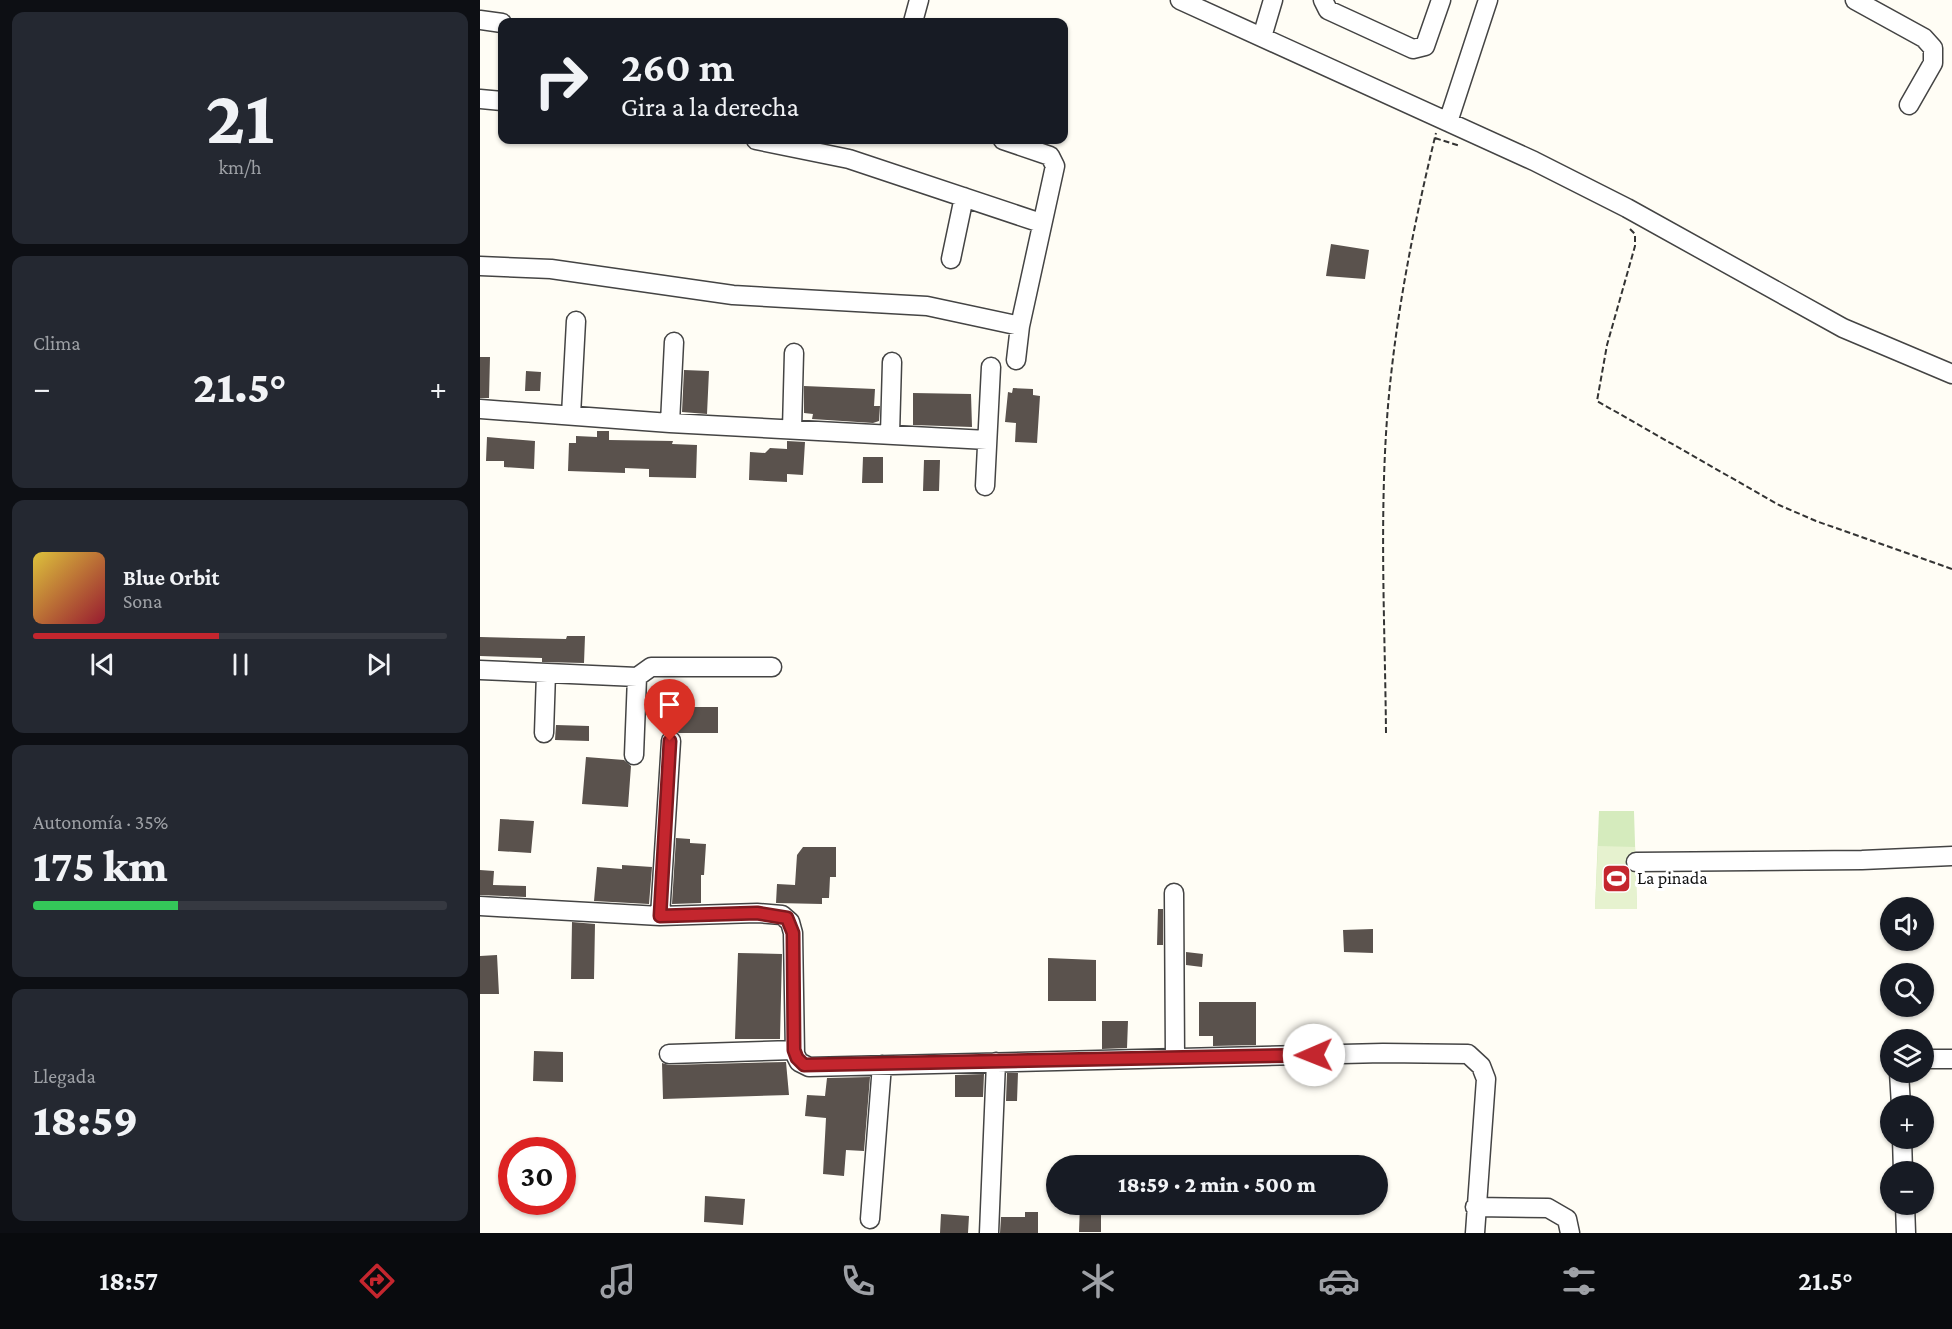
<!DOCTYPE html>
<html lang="es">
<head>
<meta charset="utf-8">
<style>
	body { margin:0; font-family:"Crimson Pro",serif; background:#242831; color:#f1f3f6; height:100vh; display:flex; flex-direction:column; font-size:22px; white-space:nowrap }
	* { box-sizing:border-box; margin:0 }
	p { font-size:20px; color:#9ea1a6 }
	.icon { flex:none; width:33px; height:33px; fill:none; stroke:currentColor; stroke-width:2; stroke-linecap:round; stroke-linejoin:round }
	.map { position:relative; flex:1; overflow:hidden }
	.details { display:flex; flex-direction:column; gap:12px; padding:12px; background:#0d0f14; width:480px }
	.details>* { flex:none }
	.guide { position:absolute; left:18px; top:18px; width:570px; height:126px; border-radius:12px; box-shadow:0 2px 4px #0004; background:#171b24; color:#f1f3f6; overflow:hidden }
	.buttons { position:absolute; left:1400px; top:897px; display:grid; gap:12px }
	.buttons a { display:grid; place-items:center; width:54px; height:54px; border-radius:50%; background:#171b24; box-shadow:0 2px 4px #0004; font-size:30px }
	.speed { position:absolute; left:18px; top:1137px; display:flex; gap:12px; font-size:30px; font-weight:700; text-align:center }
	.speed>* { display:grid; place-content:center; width:78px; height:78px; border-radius:50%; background:#171b24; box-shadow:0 2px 4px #0004; line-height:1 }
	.speed .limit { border:9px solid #d22; background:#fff; color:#111 }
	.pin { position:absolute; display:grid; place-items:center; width:51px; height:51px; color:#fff; margin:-62px -26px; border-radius:50% 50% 50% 0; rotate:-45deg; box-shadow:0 0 6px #0007 }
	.pin .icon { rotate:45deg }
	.me { position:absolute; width:66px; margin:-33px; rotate:269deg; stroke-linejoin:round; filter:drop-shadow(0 0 4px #0008) }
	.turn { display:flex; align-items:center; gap:21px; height:126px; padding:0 24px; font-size:27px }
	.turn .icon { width:78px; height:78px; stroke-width:2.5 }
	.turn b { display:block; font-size:42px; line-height:51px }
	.big { font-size:45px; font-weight:800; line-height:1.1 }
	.details .widget { flex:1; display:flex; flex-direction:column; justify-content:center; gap:9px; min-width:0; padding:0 21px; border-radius:12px; background:#242831 }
	.details .dial { align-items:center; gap:0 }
	.dial b { font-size:78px; line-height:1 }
	.song { display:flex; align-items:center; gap:18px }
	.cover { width:72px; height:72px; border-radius:9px; background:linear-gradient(135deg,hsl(50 70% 55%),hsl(350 70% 35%)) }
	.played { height:6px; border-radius:3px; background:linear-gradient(90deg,#c4262e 45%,#363941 45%) }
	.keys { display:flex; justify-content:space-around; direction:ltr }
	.heat { display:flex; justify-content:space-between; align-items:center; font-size:33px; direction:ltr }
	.charge { height:9px; border-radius:4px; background:linear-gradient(90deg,#34c759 35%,#363941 0) }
	.trip { position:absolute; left:566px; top:1155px; width:342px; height:60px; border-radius:30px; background:#171b24; box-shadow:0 2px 4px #0004; font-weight:800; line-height:60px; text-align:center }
	.dock { display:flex; height:96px; justify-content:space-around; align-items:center; background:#090b0e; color:#9ea1a6 }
	.dock .icon { width:42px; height:42px }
	.dock .current { color:#c4262e }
	.dock b { font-size:27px; color:#f1f3f6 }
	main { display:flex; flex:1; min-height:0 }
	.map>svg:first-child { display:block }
	.green { fill:#d5ebbd }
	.pitch { fill:#e6f2cf }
	.building { fill:#5a524d }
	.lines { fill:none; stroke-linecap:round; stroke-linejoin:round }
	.minor-casing { stroke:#444; stroke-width:21 }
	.path { stroke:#333; stroke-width:2; stroke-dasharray:6 3; stroke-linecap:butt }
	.minor { stroke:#fff; stroke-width:18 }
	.route-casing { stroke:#7f191e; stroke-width:15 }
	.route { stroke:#c4262e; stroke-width:10 }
	.labels { text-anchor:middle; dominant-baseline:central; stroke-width:6; stroke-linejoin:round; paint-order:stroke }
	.poi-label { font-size:18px; fill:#111; stroke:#fff; text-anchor:start }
</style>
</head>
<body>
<main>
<section class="details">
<div class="widget dial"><b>21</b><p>km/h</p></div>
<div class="widget"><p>Clima</p>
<div class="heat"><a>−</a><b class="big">21.5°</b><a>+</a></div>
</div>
<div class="widget">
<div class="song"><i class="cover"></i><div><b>Blue Orbit</b><p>Sona</p></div></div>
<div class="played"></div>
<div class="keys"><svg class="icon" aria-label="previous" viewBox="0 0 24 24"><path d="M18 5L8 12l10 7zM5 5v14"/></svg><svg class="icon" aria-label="pause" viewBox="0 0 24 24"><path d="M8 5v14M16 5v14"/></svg><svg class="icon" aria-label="next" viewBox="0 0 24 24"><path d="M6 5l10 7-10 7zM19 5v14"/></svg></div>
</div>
<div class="widget"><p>Autonomía · 35%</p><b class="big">175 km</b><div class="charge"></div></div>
<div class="widget"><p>Llegada</p><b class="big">18:59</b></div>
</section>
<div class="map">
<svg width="1472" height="1233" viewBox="0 0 1472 1233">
	<rect width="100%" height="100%" fill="#fffdf5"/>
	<path class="green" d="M1119 811H1154L1157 909H1115Z"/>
	<path class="pitch" d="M1118 846 1155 847 1157 909H1115Z"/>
	<path class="building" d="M851 244 889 250 885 279 846 276Z
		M0 357H10L9 398H0Z
		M204 370 229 371 227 414 202 412Z
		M46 371 61 372 60 391H45Z
		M324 386 395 389 394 406H400L399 421 393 423 332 419 333 414 324 413Z
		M533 388 553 389V395L560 396 557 443 535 442 536 423 525 422 528 392 532 393Z
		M433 393 491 394 492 427 433 425Z
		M117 431H129V440L193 441 192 444 217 445 216 478 169 477V469L145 468V473L88 471 89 443H96V436L117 437Z
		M7 437 55 441 54 469 24 467V461H6Z
		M307 441 325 442 323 475 307 474V482L269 480 270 452 285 453 290 448 307 449Z
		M383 457H403V483H382Z
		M444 460H460L459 491H443Z
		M87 636H105L104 663 62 662V658L0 656V637L86 639Z
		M192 707H238V733H199L192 730Z
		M76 725 109 726V741L75 740Z
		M106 757 144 760 151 766 148 807 102 804Z
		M20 819 54 821 51 853 18 851Z
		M196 838 210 839V843L226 844 224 875H221V903L192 904Z
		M323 847H356V877H350L349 898H342V904L296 903 297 884 315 885 317 855Z
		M142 865 172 867 169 904 114 901 117 867 142 869Z
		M0 870 14 871 13 885 46 886V897L0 895Z
		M678 909H683V945H677Z
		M92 922 115 924 114 979H91Z
		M893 929V953L864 952 863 930Z
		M706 952 723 954 722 967 706 965Z
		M258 953 302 954 300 1039H255Z
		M17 955 19 994H0V956Z
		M568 958 616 960V1001H568Z
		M719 1002H776V1045L733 1046V1036H719Z
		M622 1021H648L647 1048 622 1049Z
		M54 1051 83 1052V1082L53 1081Z
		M306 1062 309 1095 183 1099 182 1063 189 1065Z
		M527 1073H538L537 1101H526Z
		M504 1074 503 1097H475V1075Z
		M390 1077 384 1151 366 1150 364 1176 343 1174 346 1118 325 1116 327 1095 345 1096 347 1078Z
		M225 1196 265 1199 263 1225 224 1222Z
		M600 1204H621V1232H599Z
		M545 1212H558V1233H520L521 1217H545Z
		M461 1214 489 1216 488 1233H460Z"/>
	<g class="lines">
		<defs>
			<path id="minor" d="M700 0 1054 161 1147 208 1363 328 1472 374
				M843 0 848 10 933 49 945 46 961 0
				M1375 0 1444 38 1453 48V63L1429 105
				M0 20 22 23
				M433 22 439 0
				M782 37 793 0
				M0 99 22 101
				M968 122 1008 0
				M276 140 369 159 561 223
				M523 140 570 156 575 166 540 326 536 360
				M471 259 484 197
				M0 266 71 269 253 295 447 306 540 326
				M0 409 190 423 507 440
				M91 415 96 321
				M190 423 194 342
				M312 429 314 353
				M410 434 412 362
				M505 486 511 367
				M0 670 157 677 171 667H292
				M64 733 66 673
				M154 755 157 677
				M1156 862 1382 860 1472 856
				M694 893 695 1058
				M0 906 180 916 277 913 302 915 310 922 313 933 315 1054 319 1062 329 1067 903 1053 988 1054 1001 1066 1006 1079 995 1233
				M180 916 191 741
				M189 1054 314 1050
				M1443 1059H1472
				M1419 1072 1421 1106
				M1422 1138 1423 1172
				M1425 1204 1426 1233
				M995 1207 1068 1208 1087 1219 1090 1233
				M390 1219 402 1065
				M509 1233 516 1062"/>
		</defs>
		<use href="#minor" class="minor-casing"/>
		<path class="path" d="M955 138 980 146
			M1150 229 1155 234V246L1127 345 1117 401 1299 505 1336 521 1472 569
			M906 733C905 625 899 514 908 406 916 313 934 223 956 133"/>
		<use href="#minor" class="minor"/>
	</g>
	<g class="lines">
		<defs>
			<path id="route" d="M190 741 180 916 277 913 307 918 313 933 314 1050 317 1058 324 1065 834 1055"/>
		</defs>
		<use href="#route" class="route-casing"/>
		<use href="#route" class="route"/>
	</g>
	<defs>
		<symbol id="stadium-square" viewBox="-11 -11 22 22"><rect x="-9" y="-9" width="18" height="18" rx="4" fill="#c4262e" stroke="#fff"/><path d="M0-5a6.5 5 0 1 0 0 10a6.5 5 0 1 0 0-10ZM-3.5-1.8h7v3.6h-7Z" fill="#fff"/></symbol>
	</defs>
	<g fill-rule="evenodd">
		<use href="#stadium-square" x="1120" y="862" width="33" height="33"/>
	</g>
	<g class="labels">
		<g class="poi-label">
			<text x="1157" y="878">La pinada</text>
		</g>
	</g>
</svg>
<div class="buttons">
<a><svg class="icon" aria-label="sound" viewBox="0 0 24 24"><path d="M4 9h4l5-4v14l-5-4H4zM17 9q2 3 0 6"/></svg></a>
<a><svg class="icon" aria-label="search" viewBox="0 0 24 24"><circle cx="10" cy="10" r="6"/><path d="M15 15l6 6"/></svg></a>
<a><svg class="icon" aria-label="layers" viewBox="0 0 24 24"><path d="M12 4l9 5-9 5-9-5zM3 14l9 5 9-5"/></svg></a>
<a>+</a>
<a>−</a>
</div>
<div class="speed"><div class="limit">30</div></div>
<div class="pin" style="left:190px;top:741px;background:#d93025"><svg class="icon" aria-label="arrive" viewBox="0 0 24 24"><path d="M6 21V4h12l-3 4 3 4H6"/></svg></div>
<svg class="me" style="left:834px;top:1055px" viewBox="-20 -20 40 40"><circle r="19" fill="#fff"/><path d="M0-13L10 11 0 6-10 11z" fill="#c4262e"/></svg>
<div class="trip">18:59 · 2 min · 500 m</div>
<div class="guide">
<div class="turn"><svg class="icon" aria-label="right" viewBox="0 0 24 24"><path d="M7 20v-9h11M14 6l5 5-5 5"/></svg><div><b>260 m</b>Gira a la derecha</div></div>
</div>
</div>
</main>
<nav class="dock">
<b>18:57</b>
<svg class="icon current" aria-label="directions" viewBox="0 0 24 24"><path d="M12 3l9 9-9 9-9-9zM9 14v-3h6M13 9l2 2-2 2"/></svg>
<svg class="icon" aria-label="music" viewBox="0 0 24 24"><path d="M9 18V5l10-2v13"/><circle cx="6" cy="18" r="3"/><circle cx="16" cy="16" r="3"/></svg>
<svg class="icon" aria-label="phone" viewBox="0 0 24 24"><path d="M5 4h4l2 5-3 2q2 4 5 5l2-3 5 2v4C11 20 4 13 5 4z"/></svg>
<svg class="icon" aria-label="climate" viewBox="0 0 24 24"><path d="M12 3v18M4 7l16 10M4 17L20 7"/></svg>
<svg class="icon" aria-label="car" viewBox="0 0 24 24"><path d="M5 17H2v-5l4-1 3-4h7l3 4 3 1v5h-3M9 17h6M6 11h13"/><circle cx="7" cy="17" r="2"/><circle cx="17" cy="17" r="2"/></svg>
<svg class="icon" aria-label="filters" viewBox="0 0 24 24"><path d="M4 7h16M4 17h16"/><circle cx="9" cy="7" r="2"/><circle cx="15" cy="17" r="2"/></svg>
<b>21.5°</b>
</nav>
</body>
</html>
